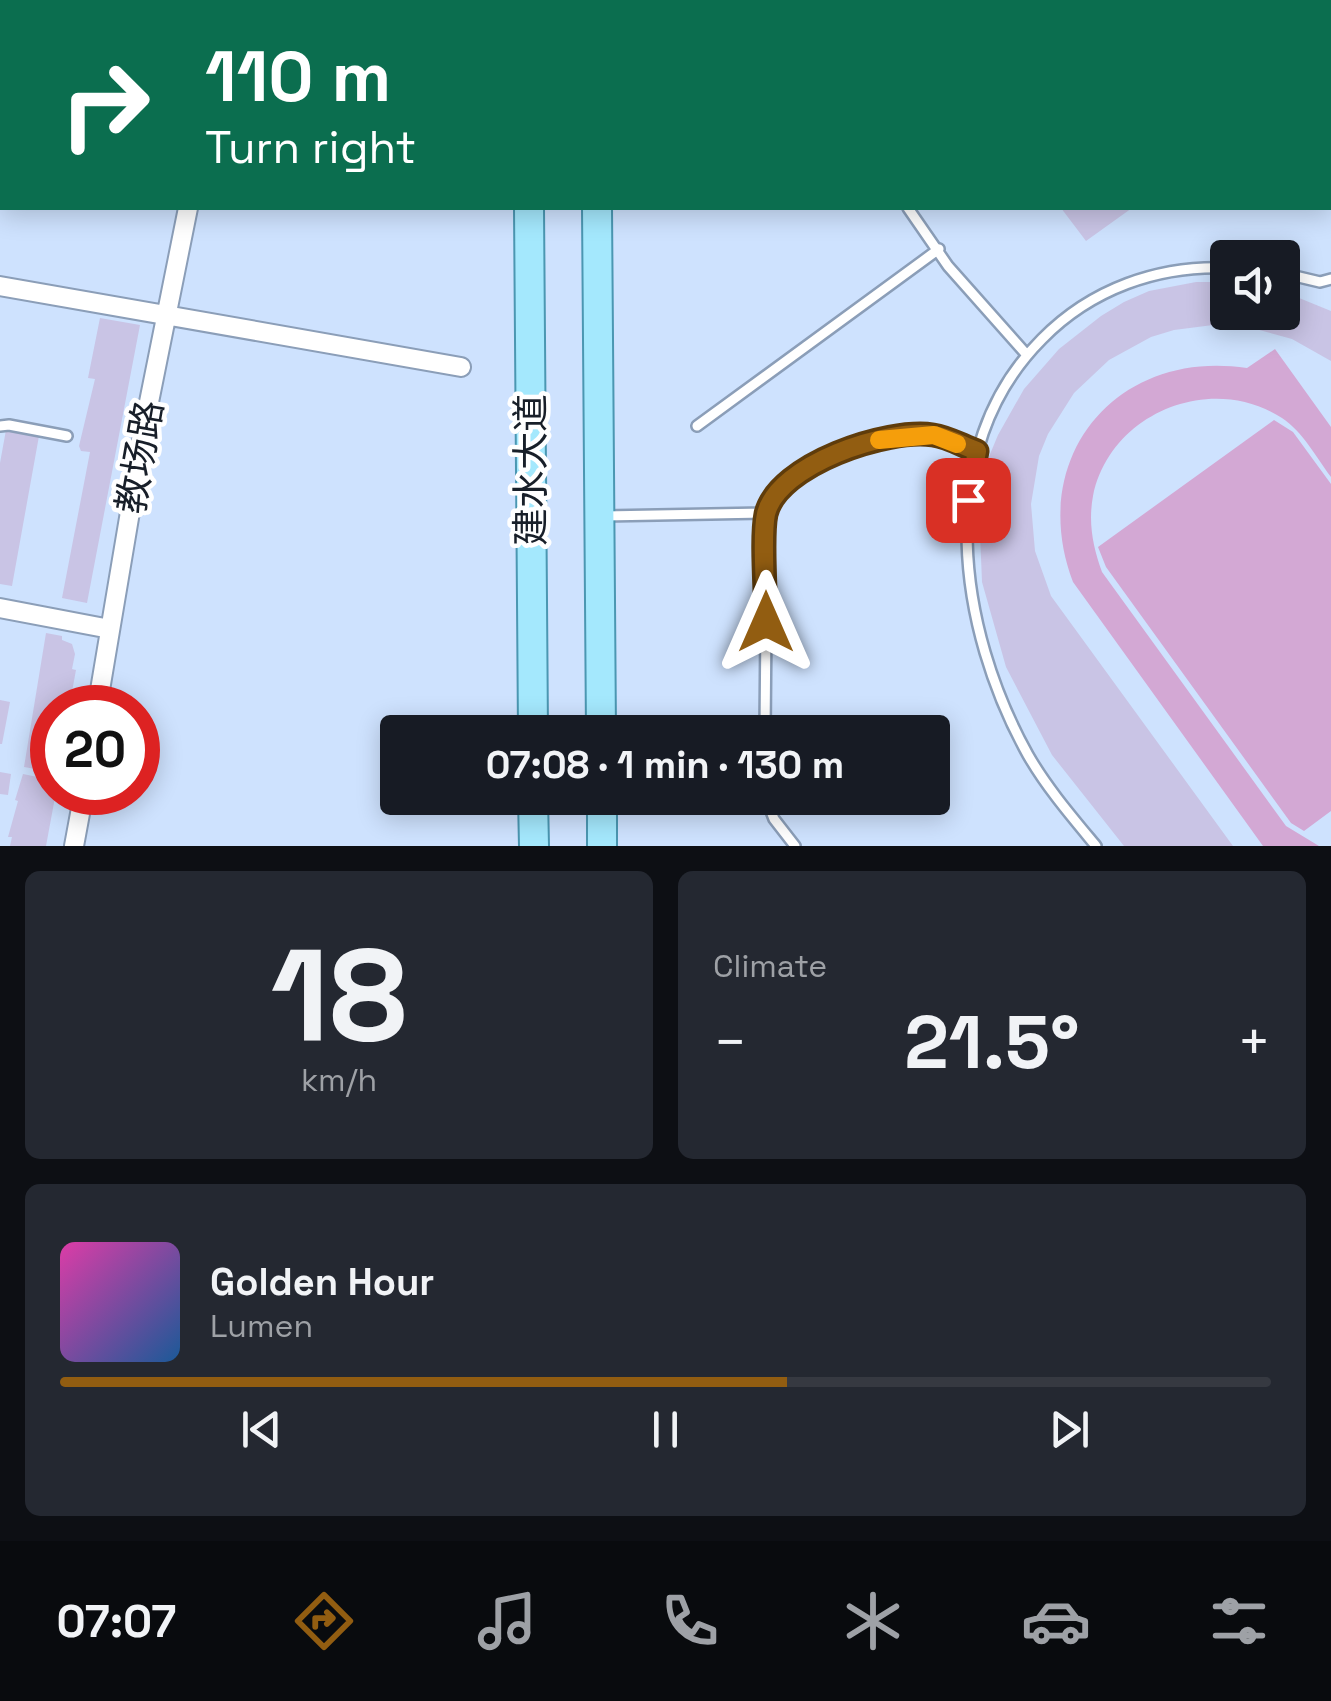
<!DOCTYPE html>
<html lang="en">
<head>
<meta charset="utf-8">
<style>
	body { margin:0; font-family:"Space Grotesk","Noto Sans SC",sans-serif; background:#242831; color:#f1f3f6; height:100vh; display:flex; flex-direction:column; font-size:38px; white-space:nowrap }
	* { box-sizing:border-box; margin:0 }
	p { font-size:32px; color:#9ea1a6 }
	.icon { flex:none; width:55px; height:55px; fill:none; stroke:currentColor; stroke-width:2; stroke-linecap:round; stroke-linejoin:round }
	.map { position:relative; height:846px; overflow:hidden }
	.details { display:flex; flex-direction:column; gap:25px; padding:25px; background:#0d0f14; flex:1 }
	.details>* { flex:none }
	.hud { position:absolute; left:0px; top:0px; width:1332px; height:210px; box-shadow:0 5px 25px #0003; background:#0b6e4f; color:#fff; overflow:hidden }
	.tools { position:absolute; left:1210px; top:240px; display:grid; gap:20px }
	.tools a { display:grid; place-items:center; width:90px; height:90px; border-radius:10px; background:#171b24; box-shadow:0 5px 25px #0003; font-size:50px }
	.speed { position:absolute; left:30px; top:685px; display:flex; gap:20px; font-size:50px; font-weight:700; text-align:center }
	.speed>* { display:grid; place-content:center; width:130px; height:130px; border-radius:50%; background:#171b24; box-shadow:0 5px 25px #0003; line-height:1 }
	.speed .limit { border:15px solid #d22; background:#fff; color:#111 }
	.pin { position:absolute; display:grid; place-items:center; width:85px; height:85px; color:#fff; margin:-42px; border-radius:20px; box-shadow:0 5px 15px #0006 }
	.me { position:absolute; width:110px; margin:-55px; rotate:0deg; stroke-linejoin:round; filter:drop-shadow(0 0 8px #0008) }
	.turn { display:flex; align-items:center; gap:35px; height:210px; padding:0 40px; font-size:45px }
	.turn .icon { width:130px; height:130px; stroke-width:2.5 }
	.turn b { display:block; font-size:70px; line-height:85px }
	.big { font-size:75px; font-weight:600; line-height:1.1 }
	.details .widget { flex:1; display:flex; flex-direction:column; justify-content:center; gap:15px; min-width:0; padding:0 35px; border-radius:15px; background:#242831 }
	.details .dial { align-items:center; gap:0 }
	.dial b { font-size:130px; line-height:1 }
	.song { display:flex; align-items:center; gap:30px }
	.cover { width:120px; height:120px; border-radius:15px; background:linear-gradient(135deg,hsl(320 70% 55%),hsl(210 70% 35%)) }
	.played { height:10px; border-radius:5px; background:linear-gradient(90deg,#925d11 60%,#363941 60%) }
	.keys { display:flex; justify-content:space-around; direction:ltr }
	.heat { display:flex; justify-content:space-between; align-items:center; font-size:55px; direction:ltr }
	.details .tiles { flex:1; display:grid; gap:25px; grid-template-columns:1fr 1fr }
	.widget:last-child { grid-column:span 2 }
	.trip { position:absolute; left:380px; top:715px; width:570px; height:100px; border-radius:10px; background:#171b24; box-shadow:0 5px 25px #0003; font-weight:600; line-height:100px; text-align:center }
	.tabs { display:flex; height:160px; justify-content:space-around; align-items:center; background:#090b0e; color:#9ea1a6 }
	.tabs .icon { width:70px; height:70px }
	.tabs .on { color:#925d11 }
	.tabs b { font-size:45px; color:#f1f3f6 }
	.map>svg:first-child { display:block }
	.green { fill:#d3a8d4 }
	.building { fill:#c9c4e5 }
	.lines { fill:none; stroke-linecap:round; stroke-linejoin:round }
	.lane-casing { stroke:#8b9eb8; stroke-width:14 }
	.street-casing { stroke:#8b9eb8; stroke-width:22 }
	.secondary-casing { stroke:#8b9eb8; stroke-width:30 }
	.primary-casing { stroke:#4b97b2; stroke-width:32 }
	.lane { stroke:#fff; stroke-width:9 }
	.street { stroke:#fff; stroke-width:18 }
	.secondary { stroke:#d1f3fe; stroke-width:25 }
	.primary { stroke:#a4e8fd; stroke-width:28 }
	.route-casing { stroke:#5f3c0b; stroke-width:25 }
	.route { stroke:#925d11; stroke-width:18 }
	.slow { stroke:#f59e0b; stroke-width:18 }
	.labels { text-anchor:middle; dominant-baseline:central; stroke-width:9; stroke-linejoin:round; paint-order:stroke }
	.street-label { font-size:38px; fill:#181f29; stroke:#fff }
</style>
</head>
<body>
<div class="map">
<svg width="1331" height="846" viewBox="0 0 1331 846">
	<rect width="100%" height="100%" fill="#cee2fe"/>
	<path class="green" d="M1275 349 1331 427V477C1316 457 1303 432 1282 418 1211 372 1110 413 1093 496 1088 523 1093 547 1102 572L1286 826 1319 846H1263L1073 582C1026 458 1116 348 1247 368Z
		M1274 420 1293 432 1331 484V811L1304 831 1291 823 1106 567 1098 547Z"/>
	<path class="building" d="M1061 208H1132L1086 241Z
		M1196 282H1228V312H1282V291L1331 311V361L1292 339 1245 326 1221 324 1174 330 1151 337 1109 360 1074 393 1048 434 1039 456 1031 504 1035 551 1051 596 1233 846H1124L1052 755 1006 667 982 582 979 508 988 459 998 435 1024 389 1059 349 1101 316 1124 302 1149 291Z
		M100 318 140 325 87 603 62 598 90 452 81 451 79 446 95 379 88 378Z
		M6 430 39 436 12 586 0 584V463Z
		M46 633 62 636V640L72 644 75 654 72 669 76 670 69 708H52V772L24 767Z
		M0 700 10 702 2 744H0Z
		M0 772 11 774 8 795 0 794Z
		M23 774 52 780V792H56L46 846H10L12 837H8L18 801 15 800Z"/>
	<g class="lines">
		<defs>
			<path id="lane" d="M908 208 948 266 1027 355
				M1282 273 1320 282 1331 279
				M0 426 9 425 67 436
				M697 426 939 249
				M604 516 767 513
				M765 732 767 513C796 461 873 428 932 435 947 437 963 446 977 451
				M766 798 774 819 795 846
				M1096 846C1072 817 1047 788 1028 755 958 629 931 450 1042 339 1091 289 1158 265 1228 268"/>
			<path id="street" d="M229 2V0
				M0 286 461 367
				M0 608 110 629
				M97 708 146 417 188 208
				M74 846 84 792"/>
			<path id="secondary" d="M1120 0 1135 2
				M1329 0H1331
				M1330 35H1331"/>
			<path id="primary" d="M527 0V2
				M596 0V2
				M529 208 533 732
				M597 208 601 732
				M533 798 534 846
				M602 798V846"/>
		</defs>
		<use href="#lane" class="lane-casing"/>
		<use href="#street" class="street-casing"/>
		<use href="#secondary" class="secondary-casing"/>
		<use href="#primary" class="primary-casing"/>
		<use href="#lane" class="lane"/>
		<use href="#street" class="street"/>
		<use href="#secondary" class="secondary"/>
		<use href="#primary" class="primary"/>
	</g>
	<g class="lines">
		<defs>
			<path id="route" d="M766 622C766 595 761 538 766 514 778 464 888 428 933 435 948 437 963 446 977 451L968 500"/>
		</defs>
		<use href="#route" class="route-casing"/>
		<use href="#route" class="route"/>
		<path class="slow" d="M879 440 934 435 957 444"/>
	</g>
	<g class="labels">
		<g class="street-label">
			<text transform="translate(140 457) rotate(-80)">教场路</text>
			<text transform="translate(531 470) rotate(-90)">建水大道</text>
		</g>
	</g>
</svg>
<div class="tools">
<a><svg class="icon" aria-label="sound" viewBox="0 0 24 24"><path d="M4 9h4l5-4v14l-5-4H4zM17 9q2 3 0 6"/></svg></a>
</div>
<div class="speed"><div class="limit">20</div></div>
<div class="pin" style="left:968px;top:500px;background:#d93025"><svg class="icon" aria-label="arrive" viewBox="0 0 24 24"><path d="M6 21V4h12l-3 4 3 4H6"/></svg></div>
<svg class="me" style="left:766px;top:622px" viewBox="-20 -20 40 40"><path d="M0-17L14 15 0 8-14 15z" fill="#925d11" stroke="#fff" stroke-width="4"/></svg>
<div class="trip">07:08 · 1 min · 130 m</div>
<div class="hud">
<div class="turn"><svg class="icon" aria-label="right" viewBox="0 0 24 24"><path d="M7 20v-9h11M14 6l5 5-5 5"/></svg><div><b>110 m</b>Turn right</div></div>
</div>
</div>
<section class="details">
<div class="tiles">
<div class="widget dial"><b>18</b><p>km/h</p></div>
<div class="widget"><p>Climate</p>
<div class="heat"><a>−</a><b class="big">21.5°</b><a>+</a></div>
</div>
<div class="widget">
<div class="song"><i class="cover"></i><div><b>Golden Hour</b><p>Lumen</p></div></div>
<div class="played"></div>
<div class="keys"><svg class="icon" aria-label="previous" viewBox="0 0 24 24"><path d="M18 5L8 12l10 7zM5 5v14"/></svg><svg class="icon" aria-label="pause" viewBox="0 0 24 24"><path d="M8 5v14M16 5v14"/></svg><svg class="icon" aria-label="next" viewBox="0 0 24 24"><path d="M6 5l10 7-10 7zM19 5v14"/></svg></div>
</div>
</div>
</section>
<nav class="tabs">
<b>07:07</b>
<svg class="icon on" aria-label="directions" viewBox="0 0 24 24"><path d="M12 3l9 9-9 9-9-9zM9 14v-3h6M13 9l2 2-2 2"/></svg>
<svg class="icon" aria-label="music" viewBox="0 0 24 24"><path d="M9 18V5l10-2v13"/><circle cx="6" cy="18" r="3"/><circle cx="16" cy="16" r="3"/></svg>
<svg class="icon" aria-label="phone" viewBox="0 0 24 24"><path d="M5 4h4l2 5-3 2q2 4 5 5l2-3 5 2v4C11 20 4 13 5 4z"/></svg>
<svg class="icon" aria-label="climate" viewBox="0 0 24 24"><path d="M12 3v18M4 7l16 10M4 17L20 7"/></svg>
<svg class="icon" aria-label="car" viewBox="0 0 24 24"><path d="M5 17H2v-5l4-1 3-4h7l3 4 3 1v5h-3M9 17h6M6 11h13"/><circle cx="7" cy="17" r="2"/><circle cx="17" cy="17" r="2"/></svg>
<svg class="icon" aria-label="filters" viewBox="0 0 24 24"><path d="M4 7h16M4 17h16"/><circle cx="9" cy="7" r="2"/><circle cx="15" cy="17" r="2"/></svg>
</nav>
</body>
</html>
